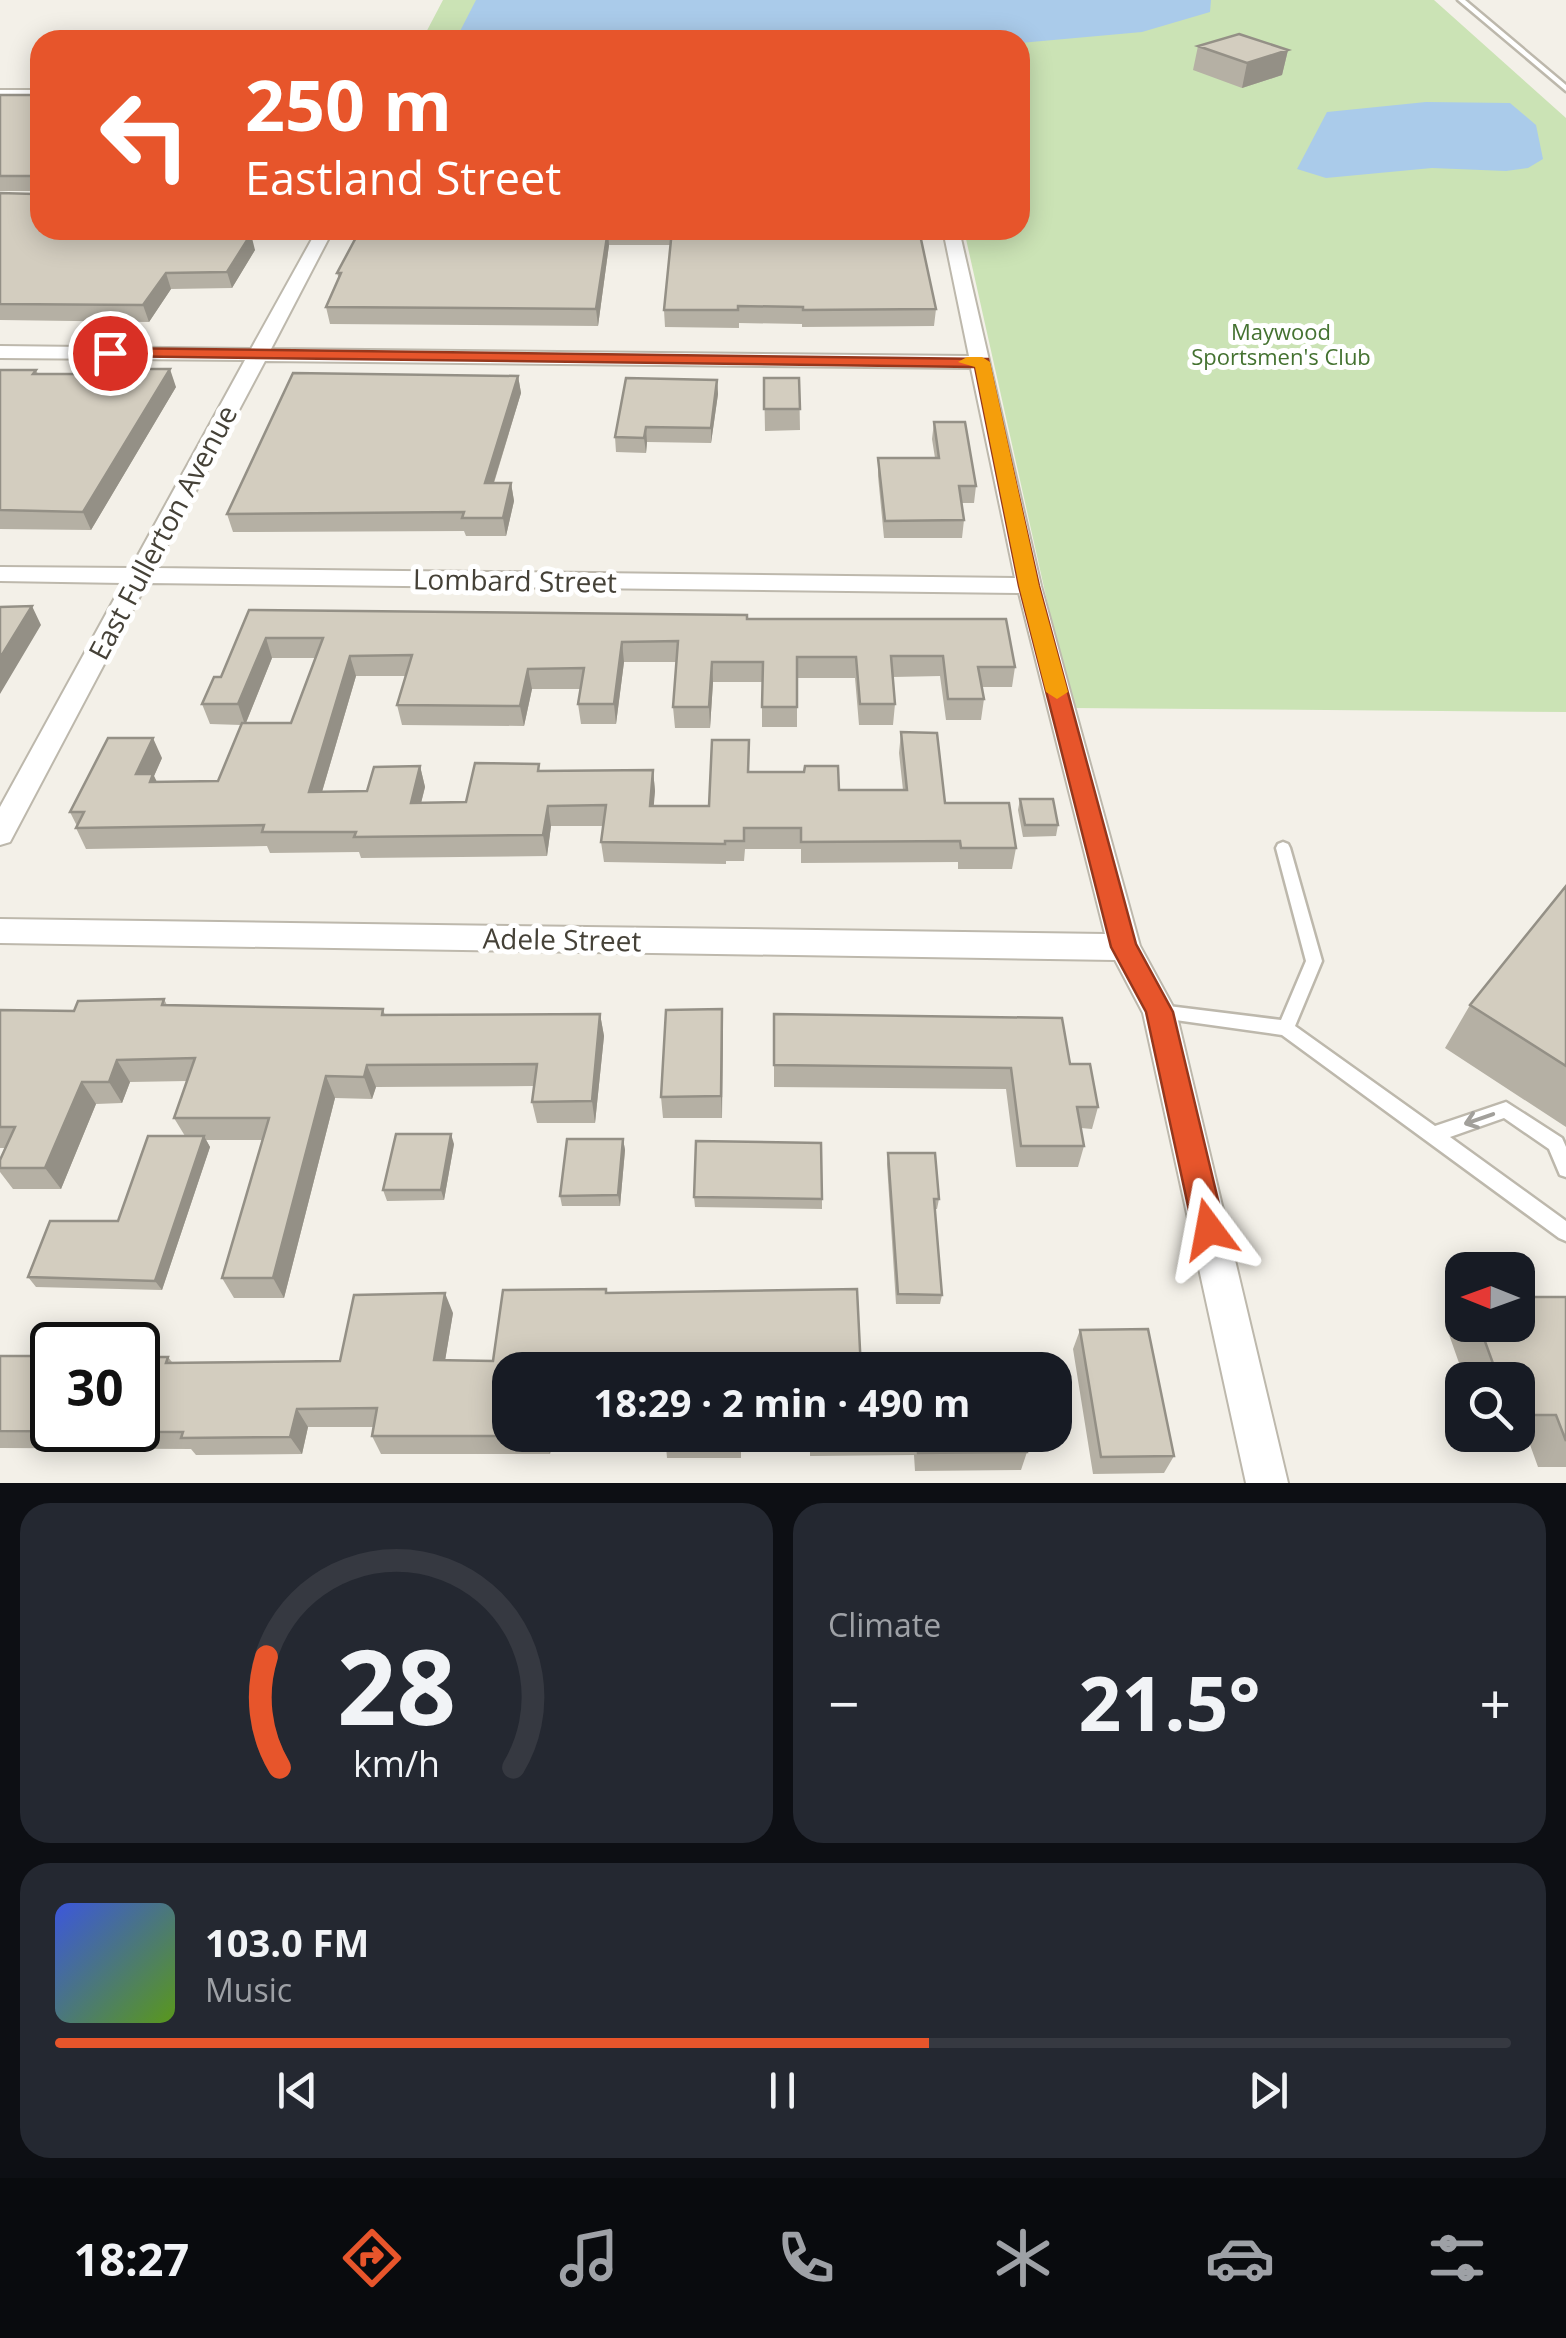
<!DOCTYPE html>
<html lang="en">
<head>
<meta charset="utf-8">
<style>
	body { margin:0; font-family:"Open Sans",sans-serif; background:#242831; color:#f1f3f6; height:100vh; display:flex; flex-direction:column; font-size:38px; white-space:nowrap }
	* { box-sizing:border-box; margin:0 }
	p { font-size:32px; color:#9ea1a6 }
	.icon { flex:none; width:55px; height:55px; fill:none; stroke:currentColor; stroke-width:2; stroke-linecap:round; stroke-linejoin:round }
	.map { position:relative; height:1483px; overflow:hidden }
	.sheet { display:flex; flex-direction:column; gap:20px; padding:20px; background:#0d0f14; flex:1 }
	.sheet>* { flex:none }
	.hud { position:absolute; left:30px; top:30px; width:1000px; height:210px; border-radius:30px; box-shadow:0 5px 25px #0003; background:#e7552b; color:#fff; overflow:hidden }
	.needle { width:65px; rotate:271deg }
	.buttons { position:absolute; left:1445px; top:1252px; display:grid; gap:20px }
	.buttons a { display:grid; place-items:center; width:90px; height:90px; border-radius:20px; background:#171b24; box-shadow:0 5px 25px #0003; font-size:50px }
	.speed { position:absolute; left:30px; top:1322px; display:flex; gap:20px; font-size:50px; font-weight:700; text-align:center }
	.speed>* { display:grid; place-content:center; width:130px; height:130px; border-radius:50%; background:#171b24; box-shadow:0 5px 25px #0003; line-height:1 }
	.speed .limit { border:5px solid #111; border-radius:15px; background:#fff; color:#111 }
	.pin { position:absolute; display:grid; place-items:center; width:85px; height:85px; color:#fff; margin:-42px; border:5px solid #fff; border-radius:50%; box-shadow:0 2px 10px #0007 }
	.me { position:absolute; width:110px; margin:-55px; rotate:347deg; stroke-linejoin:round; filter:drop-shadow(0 0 8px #0008) }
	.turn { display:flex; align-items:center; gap:35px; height:210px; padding:0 50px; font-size:45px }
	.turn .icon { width:130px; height:130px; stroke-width:2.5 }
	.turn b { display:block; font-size:70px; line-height:85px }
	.big { font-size:75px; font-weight:700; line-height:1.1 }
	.sheet .tile { flex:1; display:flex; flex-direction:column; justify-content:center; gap:15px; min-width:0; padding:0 35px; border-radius:30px; background:#242831 }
	.sheet .dial { align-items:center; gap:0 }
	.dial svg { height:260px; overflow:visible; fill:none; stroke:#363941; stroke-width:7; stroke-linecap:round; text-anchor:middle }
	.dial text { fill:#f1f3f6; stroke:none }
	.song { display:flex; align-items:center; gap:30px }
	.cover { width:120px; height:120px; border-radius:15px; background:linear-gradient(135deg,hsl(230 70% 55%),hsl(90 70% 35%)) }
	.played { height:10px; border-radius:5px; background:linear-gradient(90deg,#e7552b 60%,#363941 60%) }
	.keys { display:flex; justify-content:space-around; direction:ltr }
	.heat { display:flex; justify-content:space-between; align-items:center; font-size:55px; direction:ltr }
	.sheet .tiles { flex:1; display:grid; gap:20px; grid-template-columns:1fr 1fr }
	.tile:last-child { grid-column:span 2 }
	.trip { position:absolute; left:492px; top:1352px; width:580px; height:100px; border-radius:30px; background:#171b24; box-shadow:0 5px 25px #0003; font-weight:700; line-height:100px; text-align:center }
	.dock { display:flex; height:160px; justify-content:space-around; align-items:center; background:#090b0e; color:#9ea1a6 }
	.dock .icon { width:70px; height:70px }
	.dock .active { color:#e7552b }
	.dock b { font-size:45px; color:#f1f3f6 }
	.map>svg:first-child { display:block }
	.green { fill:#cbe3b5 }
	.water { fill:#aacbea }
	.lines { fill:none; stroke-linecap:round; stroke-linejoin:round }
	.service-casing { stroke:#bdb8ac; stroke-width:5 }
	.minor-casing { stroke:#bdb8ac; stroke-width:4 }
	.service { fill:#fff; fill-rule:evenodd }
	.minor { fill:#fff; fill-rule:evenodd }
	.wall { fill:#b5b0a4; fill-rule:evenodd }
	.shaded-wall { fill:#949086 }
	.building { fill:#d3cdbf; stroke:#949086; stroke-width:2.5 }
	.oneway { stroke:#a2a09b }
	.route { fill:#e7552b; stroke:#96371c; stroke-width:2.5 }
	.slow { fill:#f59e0b }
	.labels { text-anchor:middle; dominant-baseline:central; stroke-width:10; stroke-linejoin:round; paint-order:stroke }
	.far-park-label { font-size:22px; fill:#447230; stroke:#fff }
	.street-label { font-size:28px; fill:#454137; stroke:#fff }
</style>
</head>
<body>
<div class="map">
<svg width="1566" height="1483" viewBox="0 0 1566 1483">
	<rect width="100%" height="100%" fill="#f3f0e8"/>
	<path class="green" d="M443 0H1434L1566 118V712L1071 708 964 230H1020V40H422Z"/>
	<path class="water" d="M476 0H1211L1210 12 1142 32 1020 43 461 40 457 37Z
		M1426 102 1510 103 1536 125 1543 159 1528 168 1506 171 1432 168 1326 178 1297 169 1327 112Z"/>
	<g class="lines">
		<defs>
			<path id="service" d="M1458 0H1465L1566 85V91Z
				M1283 842 1288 844 1290 848 1322 961 1295 1026 1435 1126 1506 1102 1562 1138 1566 1147V1177L1560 1175 1549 1149 1504 1118 1450 1137 1566 1221V1241L1559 1238 1282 1035 1154 1017 1152 1012 1154 1007 1160 1005 1281 1020 1306 961 1276 848 1278 844Z"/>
			<path id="minor" d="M0 90H40V98H0Z
				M317 230H333L271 349 969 356 943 230H959L1041 586 1140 946 1176 1012 1288 1483H1246L1143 1013 1115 960 0 943V919L1105 934 1019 593 147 583 10 842 0 845V807L123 583 0 581V567L131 568 245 360 0 358V346L251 349ZM265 361 971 368 1015 578 155 568Z"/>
		</defs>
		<use href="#service" class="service-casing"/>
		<use href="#minor" class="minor-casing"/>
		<use href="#service" class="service"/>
		<use href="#minor" class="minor"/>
	</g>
	<path class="wall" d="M1198 46 1288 50 1282 75 1242 88 1193 70Z
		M0 95H40V230H229L226 234 255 250 232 288 171 289 149 322 0 320V193L34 194 35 191H0Z
		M360 230H919L936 309 934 326 802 327V324L739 323V328L665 327 664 310 671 245H609L598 326 330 324 326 307 339 279 337 273Z
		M0 370H36L38 374 176 387 91 530 0 529Z
		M518 376 521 393 494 483H511L514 501 506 536H466L464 531 233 532 227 514Z
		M764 378H799L800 430 765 431Z
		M717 380 718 394 711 443 647 442 646 453 616 452 615 437Z
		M934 422 976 486 974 503H962L964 520 962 538H884L878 476V458H935L932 439Z
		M249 610 747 619 1015 667 1012 687H982L984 699 981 720H946L940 676 893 677 895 704 893 725H859L855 678H797V727H762V682H713L710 728H675L673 707 677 662H624L616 724H581L578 704 581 689H532L524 726 402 725 397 705 405 676H356L322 792 367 791 420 766 425 787 421 803 466 802 541 771 653 770 655 791 653 806H709L749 772 839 790H903L899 753 901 732 945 803 1016 848 1012 869H958V862L801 863V849H745L744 861H726V864L604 862 601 842 603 826H551L547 856 361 858 359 852 270 853 267 846 86 849 76 828 77 826 70 812 162 758 154 776 157 782 218 781 241 725 210 724 202 704 221 677ZM272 658H316L291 723H246Z
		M1020 799 1058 825 1056 836 1023 837 1018 810Z
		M1566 886V1127L1445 1048 1470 1005Z
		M164 999 167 1005 383 1009 385 1015 600 1014 604 1036 595 1123H537L532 1102 534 1086 376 1087 372 1099 335 1098 284 1298H234L222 1278 262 1140H206L210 1147 162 1290 36 1287 28 1277 118 1221 185 1136 174 1118 187 1081 130 1082 122 1103 96 1104 61 1189H13L0 1172V1160L5 1148H0V1010L74 1011Z
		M722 1009V1118H663L661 1097Z
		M774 1014 1070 1064 1098 1107 1092 1129 1081 1128 1084 1146 1078 1167H1016L1006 1089 774 1087Z
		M623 1139 625 1150 620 1206H562L560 1196Z
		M454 1144 444 1200 387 1201 383 1190Z
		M888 1153 939 1199 937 1209H935L942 1295 940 1304H896L887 1164Z
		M694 1197 822 1199V1209L695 1207Z
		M606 1289 607 1293 510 1370V1435H553L550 1454H381L372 1436 373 1427H308L302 1454 196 1455 191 1449 0 1448V1356L168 1357 172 1362 340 1361 453 1313 445 1360 493 1361Z
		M1566 1297V1467H1538L1529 1442H1486L1484 1435H1518V1380H1465L1446 1326 1462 1304V1325H1518Z
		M1080 1330 1174 1456 1164 1473 1093 1474 1073 1349Z
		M665 1435H741V1458H667Z
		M810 1435H1025L1027 1452 1021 1470 915 1471 914 1455 810 1456Z"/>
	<path class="shaded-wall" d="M1288 50 1282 75 1242 88 1247 63Z
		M214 230H229L216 250 211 234Z
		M608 230 609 245 598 326 596 309Z
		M251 234 255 250 232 288 227 272Z
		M166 273 171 289 149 322 143 305Z
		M170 369 176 387 91 530 83 512Z
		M518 376 521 393 488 501 485 483Z
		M717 380 718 394 711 443V428Z
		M646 427 647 442 646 453 644 438Z
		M511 483 514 501 506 536 503 518Z
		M32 606 41 625 0 694V658Z
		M266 638 272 658 245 725 238 704Z
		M622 642 624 662 616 724 614 704Z
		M350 656 356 676 316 812 309 792Z
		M712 662 713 682 710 728 709 707Z
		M528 669 532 689 524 726 520 706Z
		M153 738 162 758 154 776 163 795 136 774Z
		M420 766 425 787 416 823 411 803Z
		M653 770 655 791 652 827 650 806Z
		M548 806 551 826 547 856 543 835Z
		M722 1009 723 1031 722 1118 721 1096Z
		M600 1014 604 1036 595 1123 592 1101Z
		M117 1060 130 1082 122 1103 109 1082Z
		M367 1065 376 1087 372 1099 364 1077Z
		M326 1076 335 1098 284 1298 273 1278Z
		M82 1082 96 1104 61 1189 45 1168Z
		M451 1134 454 1144 444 1200 441 1190Z
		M204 1136 210 1147 162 1290 155 1281Z
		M623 1139 625 1150 620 1206 618 1195Z
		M445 1293 453 1313 442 1379 434 1360Z
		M297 1409 308 1427 302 1454 290 1437Z
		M545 1435H553L550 1454 544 1436Z"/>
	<path class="building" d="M1239 34 1288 50 1247 63 1198 46Z
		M0 95H40V230H214L211 234H251L227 272 166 273 143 305 0 304V193L34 194 38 180 34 176H0Z
		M360 230H608L596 309 326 307 341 273H337Z
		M672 230H919L936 309 803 310V307L738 306V310H664Z
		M137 369H170L83 512 0 510V370H36L33 374H134Z
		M293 373 518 376 485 483H511L503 518H462L464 512 227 514Z
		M626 378 717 380 711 428 646 427 644 438 615 437Z
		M764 378H799L800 409H764Z
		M934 422H965L976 486H959L964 520 885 521 878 458H939Z
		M32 606 0 658V607Z
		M249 610 747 615V619H1006L1015 667H978L984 699H948L943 656H891L895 704H860L856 657H797V707H762L763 662H712L709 707H673L678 641 622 642 614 704H578L584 668 528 669 520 706 397 705 412 655 350 656 309 792 367 791 374 767 420 766 411 803 466 802 475 763 539 764 538 771 653 770 650 806H709L712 740H749L748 772H804L805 766H838L839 790H907L901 732 937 733 945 803H1009L1016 848H961L960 841 801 842V828H744V841H725V844L601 842 606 805 548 806 543 835 354 837 356 832H262L264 825 76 828 84 812H70L108 738H153L136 774H153L150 782 218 781 242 723H291L323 638H266L238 704H202L214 677H221Z
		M1020 799H1053L1058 825H1025Z
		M1566 886V1066L1470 1005Z
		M164 999 162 1005 383 1009 382 1015 600 1014 592 1101 532 1102 537 1064 367 1065 364 1077 326 1076 273 1278H222L269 1118H174L195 1058 117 1060 109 1082H82L45 1168H0V1160L15 1127H0V1010L74 1011 78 1001Z
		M722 1009 721 1096 661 1097 666 1010Z
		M774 1014 1062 1018 1070 1064H1090L1098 1107H1077L1084 1146H1021L1011 1068 774 1065Z
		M396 1134H451L441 1190H383Z
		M148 1136H204L155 1281 28 1277 50 1221H118Z
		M567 1139H623L618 1195 560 1196Z
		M696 1141 821 1143 822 1199 694 1197Z
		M888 1153H935L939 1199H934L942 1295 898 1294Z
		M606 1289V1293L857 1289 861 1370H510V1435H545L544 1436H372L377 1408 297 1409 290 1437 181 1438 183 1432 0 1431V1356H52V1430H138V1357H168L166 1363 340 1361 354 1295 445 1293 434 1360 493 1361 503 1290Z
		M1518 1297H1566V1441L1556 1415H1518V1380H1499L1479 1325H1518Z
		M1148 1329 1174 1456 1101 1457 1080 1330Z
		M665 1435H740V1440H665Z
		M811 1435H1025L1027 1452 918 1453 917 1438 811 1439Z"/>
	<defs><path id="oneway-shaft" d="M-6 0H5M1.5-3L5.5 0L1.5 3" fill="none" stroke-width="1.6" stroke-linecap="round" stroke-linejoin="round" transform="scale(2.5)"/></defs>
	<use class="oneway" href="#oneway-shaft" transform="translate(1479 1119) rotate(161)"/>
	<path class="route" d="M110 348 988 359 1039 586 1136 944 1173 1012 1225 1229 1220 1240 1209 1244 1198 1240 1193 1229 1146 1012 1111 947 1056 730 1019 586 975 367 105 356 102 353Z"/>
	<path class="slow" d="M982 357 990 362 1039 586 1068 692 1057 699 1046 692 1019 586 975 367 958 362 967 357Z"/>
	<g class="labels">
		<g class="far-park-label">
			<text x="1281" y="331">Maywood<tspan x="1281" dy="25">Sportsmen's Club</tspan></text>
		</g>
		<g class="street-label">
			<text transform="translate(162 532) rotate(-62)">East Fullerton Avenue</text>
			<text transform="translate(515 580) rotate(1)">Lombard Street</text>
			<text transform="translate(562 939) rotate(1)">Adele Street</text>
		</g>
	</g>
</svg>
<div class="buttons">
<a><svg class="needle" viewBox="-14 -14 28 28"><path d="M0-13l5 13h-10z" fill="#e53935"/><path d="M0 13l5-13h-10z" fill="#9ea1a6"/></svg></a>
<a><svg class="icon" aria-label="search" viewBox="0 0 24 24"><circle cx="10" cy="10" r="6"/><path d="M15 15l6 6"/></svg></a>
</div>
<div class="speed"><div class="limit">30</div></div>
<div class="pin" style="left:110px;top:353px;background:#d93025"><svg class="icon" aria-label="arrive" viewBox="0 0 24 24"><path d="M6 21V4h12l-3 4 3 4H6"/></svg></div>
<svg class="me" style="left:1209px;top:1229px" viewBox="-20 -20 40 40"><path d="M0-17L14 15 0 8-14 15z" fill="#e7552b" stroke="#fff" stroke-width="4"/></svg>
<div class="trip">18:29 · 2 min · 490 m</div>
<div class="hud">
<div class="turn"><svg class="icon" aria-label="left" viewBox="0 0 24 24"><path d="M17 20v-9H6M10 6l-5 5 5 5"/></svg><div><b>250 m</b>Eastland Street</div></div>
</div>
</div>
<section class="sheet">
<div class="tiles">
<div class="tile dial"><svg viewBox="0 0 100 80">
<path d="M14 69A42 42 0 1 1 86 69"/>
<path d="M14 69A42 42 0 0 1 10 35" stroke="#e7552b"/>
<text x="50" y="56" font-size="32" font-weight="700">28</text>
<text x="50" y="72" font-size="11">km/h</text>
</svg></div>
<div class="tile"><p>Climate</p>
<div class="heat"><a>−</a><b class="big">21.5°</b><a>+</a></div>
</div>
<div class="tile">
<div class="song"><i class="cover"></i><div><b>103.0 FM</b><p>Music</p></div></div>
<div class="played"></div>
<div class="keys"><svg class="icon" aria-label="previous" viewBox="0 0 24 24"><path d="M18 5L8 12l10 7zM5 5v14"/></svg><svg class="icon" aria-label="pause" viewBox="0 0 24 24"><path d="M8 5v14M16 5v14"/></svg><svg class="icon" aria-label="next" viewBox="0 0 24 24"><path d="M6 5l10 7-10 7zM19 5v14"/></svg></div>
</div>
</div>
</section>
<nav class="dock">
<b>18:27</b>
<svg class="icon active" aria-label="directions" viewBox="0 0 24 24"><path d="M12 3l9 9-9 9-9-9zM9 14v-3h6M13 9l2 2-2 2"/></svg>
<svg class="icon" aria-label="music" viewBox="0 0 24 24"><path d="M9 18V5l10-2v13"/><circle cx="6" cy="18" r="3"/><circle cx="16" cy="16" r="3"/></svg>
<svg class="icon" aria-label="phone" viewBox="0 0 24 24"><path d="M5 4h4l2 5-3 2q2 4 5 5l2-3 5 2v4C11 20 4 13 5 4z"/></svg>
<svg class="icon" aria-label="climate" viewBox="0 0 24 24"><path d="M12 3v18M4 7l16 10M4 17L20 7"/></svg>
<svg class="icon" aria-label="car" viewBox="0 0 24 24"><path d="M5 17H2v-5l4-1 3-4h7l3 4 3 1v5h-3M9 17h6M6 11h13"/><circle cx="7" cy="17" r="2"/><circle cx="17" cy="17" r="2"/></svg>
<svg class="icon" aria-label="filters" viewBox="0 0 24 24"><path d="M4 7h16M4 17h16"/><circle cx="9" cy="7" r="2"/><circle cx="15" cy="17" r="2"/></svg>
</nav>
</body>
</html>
